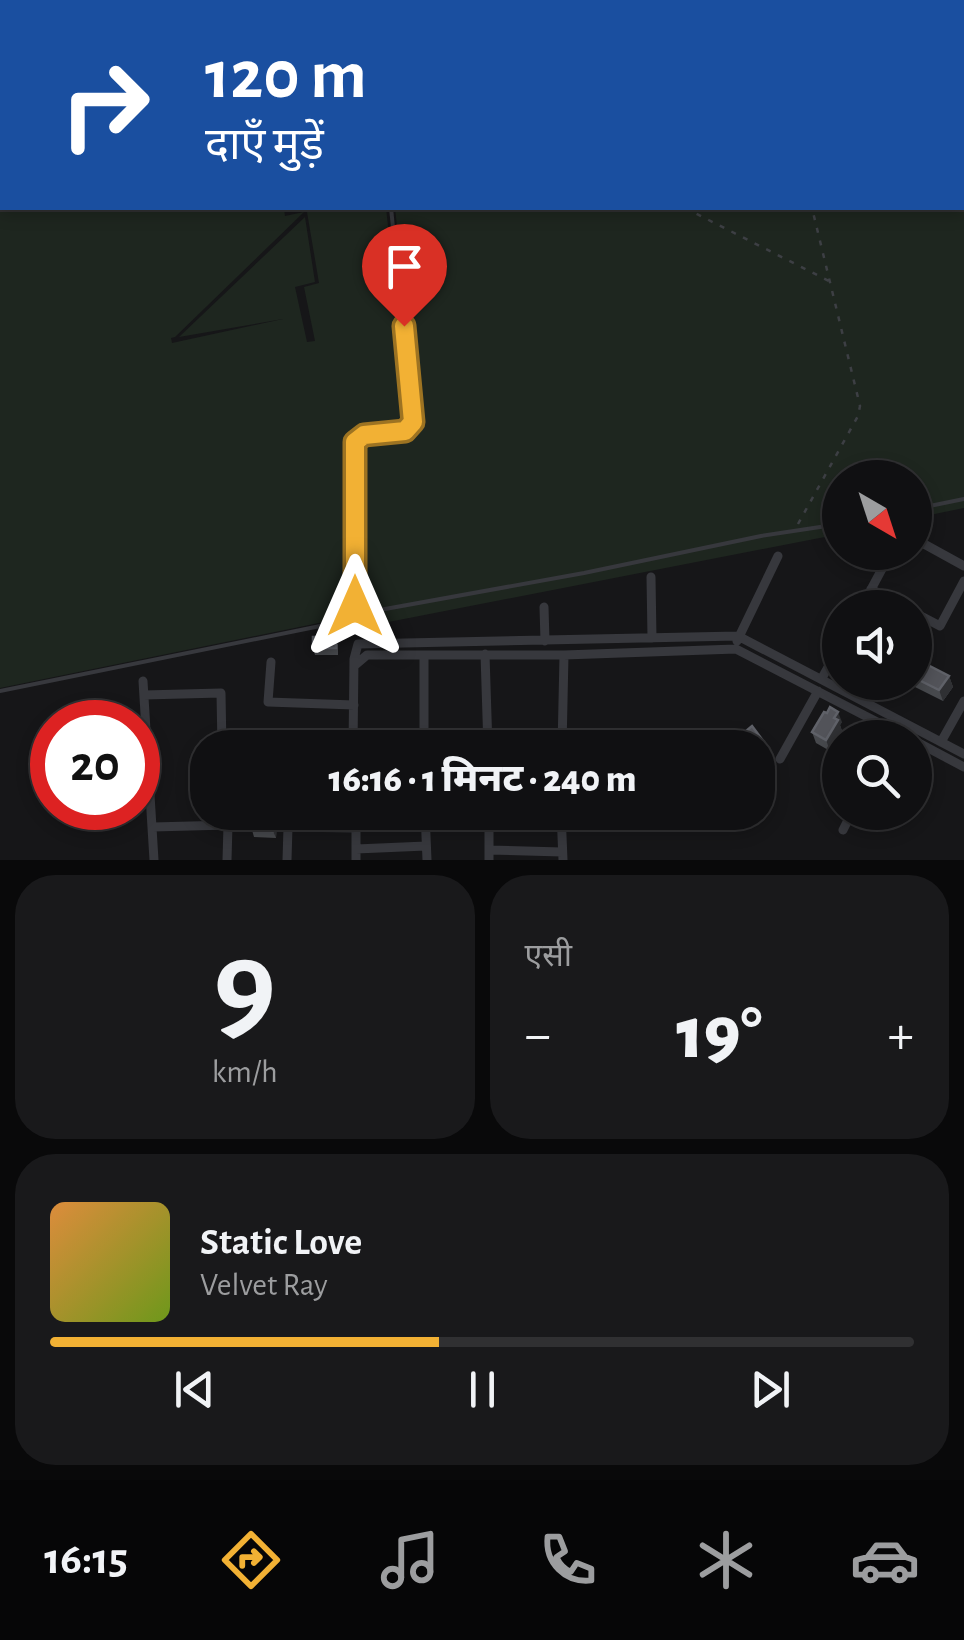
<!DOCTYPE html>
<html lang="hi">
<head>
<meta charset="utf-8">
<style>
	body { margin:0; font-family:"Alegreya Sans","Noto Sans Devanagari",sans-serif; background:#19191b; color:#f1f3f6; height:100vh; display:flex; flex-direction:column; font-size:38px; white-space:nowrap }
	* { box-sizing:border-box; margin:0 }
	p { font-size:32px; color:#9c9d9f }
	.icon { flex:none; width:55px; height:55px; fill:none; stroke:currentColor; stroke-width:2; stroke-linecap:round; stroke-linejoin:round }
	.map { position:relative; height:860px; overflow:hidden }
	.sheet { display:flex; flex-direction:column; gap:15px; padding:15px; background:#09090a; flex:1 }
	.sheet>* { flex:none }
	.hud { position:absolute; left:0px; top:0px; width:965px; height:210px; box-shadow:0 5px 15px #0003,0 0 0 2px #303032; background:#1a4fa0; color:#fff; overflow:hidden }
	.needle { width:65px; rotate:141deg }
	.tools { position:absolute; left:822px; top:460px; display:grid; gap:20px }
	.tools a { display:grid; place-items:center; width:110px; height:110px; border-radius:50%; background:#101012; box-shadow:0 5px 15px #0003,0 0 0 2px #303032; font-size:50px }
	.speed { position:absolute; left:30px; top:700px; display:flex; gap:20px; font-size:50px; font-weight:700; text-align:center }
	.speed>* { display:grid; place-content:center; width:130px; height:130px; border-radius:50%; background:#101012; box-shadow:0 5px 15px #0003,0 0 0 2px #303032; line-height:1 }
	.speed .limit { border:15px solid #d22; background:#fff; color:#111 }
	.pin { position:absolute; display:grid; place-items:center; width:85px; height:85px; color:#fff; margin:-102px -42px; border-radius:50% 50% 50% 0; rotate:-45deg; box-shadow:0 0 10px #0007 }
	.pin .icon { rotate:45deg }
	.me { position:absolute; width:110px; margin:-55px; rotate:0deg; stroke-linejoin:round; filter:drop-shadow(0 0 8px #0008) }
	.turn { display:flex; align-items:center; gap:35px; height:210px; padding:0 40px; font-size:45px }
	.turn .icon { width:130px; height:130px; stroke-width:2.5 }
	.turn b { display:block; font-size:70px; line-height:85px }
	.big { font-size:75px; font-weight:800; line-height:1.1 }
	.sheet .tile { flex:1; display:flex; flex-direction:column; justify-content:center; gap:15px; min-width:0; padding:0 35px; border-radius:40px; background:#19191b }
	.sheet .dial { align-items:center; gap:0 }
	.dial b { font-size:130px; line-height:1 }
	.song { display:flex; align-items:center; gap:30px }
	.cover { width:120px; height:120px; border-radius:15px; background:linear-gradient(135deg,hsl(30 70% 55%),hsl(80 70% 35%)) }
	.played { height:10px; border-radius:5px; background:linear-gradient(90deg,#f2b134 45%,#303032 45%) }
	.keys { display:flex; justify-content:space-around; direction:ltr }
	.heat { display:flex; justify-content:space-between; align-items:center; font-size:55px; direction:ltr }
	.sheet .tiles { flex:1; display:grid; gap:15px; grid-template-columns:1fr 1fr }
	.tile:last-child { grid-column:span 2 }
	.trip { position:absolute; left:190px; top:730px; width:585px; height:100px; border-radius:40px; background:#101012; box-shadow:0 5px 15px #0003,0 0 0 2px #303032; font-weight:800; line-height:100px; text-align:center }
	.dock { display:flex; height:160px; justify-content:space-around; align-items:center; background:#060607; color:#9c9d9f }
	.dock .icon { width:70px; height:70px }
	.dock .current { color:#f2b134 }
	.dock b { font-size:45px; color:#f1f3f6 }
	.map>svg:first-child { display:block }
	.green { fill:#1e261f }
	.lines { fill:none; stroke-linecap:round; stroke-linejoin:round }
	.path { stroke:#3d3f44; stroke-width:2.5; stroke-dasharray:5 8; stroke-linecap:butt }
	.lane { stroke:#37383d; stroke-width:4 }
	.street { stroke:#37383d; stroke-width:9 }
	.wall { fill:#47494d }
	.shaded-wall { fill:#2f3033 }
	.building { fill:#525359; stroke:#5f6168; stroke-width:2.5 }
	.route-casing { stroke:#9d7322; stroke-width:25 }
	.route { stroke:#f2b134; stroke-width:18 }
</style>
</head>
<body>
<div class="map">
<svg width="964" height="860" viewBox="0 0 964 860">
	<rect width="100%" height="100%" fill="#161618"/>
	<path class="green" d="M456 0H964V508L915 518V478H840V534L363 627V611H360V443C377 433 401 444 417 433L419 423 395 208H962V2H444Z
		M0 132H2V208H271L272 212 284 209 285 216 304 212 175 337 171 338 172 343 283 319 179 337 305 217 315 282 295 287 307 342 315 341 304 287 319 283 307 212 309 208H386L409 414C398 437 372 430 351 431V600L348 613 343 618 0 688Z"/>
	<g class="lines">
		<path class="path" d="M759 0V2
			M685 208 831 282
			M798 524 858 416 860 406 812 208"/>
		<path class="lane" d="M489 2 501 0
			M0 128 2 127
			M915 509 964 499
			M352 615 584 573 761 536 840 524
			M0 691 335 623 352 615 355 605V442C372 426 398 442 413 422L391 208"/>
		<path class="street" d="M62 0 63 2
			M130 0 131 2
			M8 2 17 0
			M192 2 201 0
			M0 51H2
			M915 539 964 566
			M651 577 652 638
			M871 589 905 608
			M544 607 545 641
			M861 608 891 552
			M915 613 940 626 964 581
			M737 641 778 556
			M485 654 488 748
			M424 655V748
			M271 662 268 702 354 705
			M354 666 367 655H564L736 649 908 738
			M822 678 840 646
			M143 681 154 860
			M144 695 221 693 222 748
			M915 741 964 767
			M941 742 964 701
			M353 748 354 659 358 644 738 636 964 754
			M562 748 564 655
			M780 759 818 691
			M356 812V860
			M425 812 427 860
			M489 812V860
			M561 812 563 860
			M153 827 228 825 227 860
			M843 830 852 812
			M356 849 426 846
			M489 850 562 852
			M287 860 288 827 356 828"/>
	</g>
	<path class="wall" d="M338 644V655H315L313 648Z
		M915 669 949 676 953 687 943 701 915 687 914 682H915Z
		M842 722 840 725 842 731 830 751 816 743 812 732Z
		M219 812H235V821L220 817Z
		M277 812H297V819L280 822Z
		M274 816 277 823 276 838 254 837 252 830Z"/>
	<path class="shaded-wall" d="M949 676 953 687 943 701 939 690Z
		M838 712 842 722 840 725 842 731 830 751 826 740Z
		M767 746 771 756 758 767V754Z
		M766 772 770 783 758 792V778Z
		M274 816 277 823 276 838 273 831Z"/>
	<path class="building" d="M313 637H336V648H313Z
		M920 661 949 676 939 690 915 678V669Z
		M830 707 838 712 834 718 838 720 826 740 812 732 824 712 827 713Z
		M752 726 767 746 758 754V748H747L740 736Z
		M758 761 766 772 758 778Z
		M252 815 274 816 273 831 252 830Z"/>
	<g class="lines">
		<defs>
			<path id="route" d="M355 606V442L364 435 405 431 413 422 404 326"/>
		</defs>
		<use href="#route" class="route-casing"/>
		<use href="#route" class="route"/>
	</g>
</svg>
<div class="tools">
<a><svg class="needle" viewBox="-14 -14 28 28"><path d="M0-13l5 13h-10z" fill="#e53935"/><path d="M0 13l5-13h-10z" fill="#9c9d9f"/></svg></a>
<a><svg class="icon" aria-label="sound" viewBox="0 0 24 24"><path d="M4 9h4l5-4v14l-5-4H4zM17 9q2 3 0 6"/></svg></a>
<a><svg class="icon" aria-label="search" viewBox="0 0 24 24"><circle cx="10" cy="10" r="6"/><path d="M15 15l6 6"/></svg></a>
</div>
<div class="speed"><div class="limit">20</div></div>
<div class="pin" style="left:404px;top:326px;background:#d93025"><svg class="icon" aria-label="arrive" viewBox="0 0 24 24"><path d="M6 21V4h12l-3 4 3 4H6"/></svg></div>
<svg class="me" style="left:355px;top:606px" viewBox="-20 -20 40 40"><path d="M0-17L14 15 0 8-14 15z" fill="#f2b134" stroke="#fff" stroke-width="4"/></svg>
<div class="trip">16:16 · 1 मिनट · 240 m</div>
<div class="hud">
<div class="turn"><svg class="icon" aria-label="right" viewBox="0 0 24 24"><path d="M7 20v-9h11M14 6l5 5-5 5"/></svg><div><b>120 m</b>दाएँ मुड़ें</div></div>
</div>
</div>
<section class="sheet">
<div class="tiles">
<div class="tile dial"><b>9</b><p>km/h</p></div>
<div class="tile"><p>एसी</p>
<div class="heat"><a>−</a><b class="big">19°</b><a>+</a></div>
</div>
<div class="tile">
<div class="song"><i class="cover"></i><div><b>Static Love</b><p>Velvet Ray</p></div></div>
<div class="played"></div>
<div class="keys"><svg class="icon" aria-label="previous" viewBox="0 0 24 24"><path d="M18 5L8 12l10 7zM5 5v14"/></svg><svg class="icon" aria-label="pause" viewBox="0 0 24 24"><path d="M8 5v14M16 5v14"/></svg><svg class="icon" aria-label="next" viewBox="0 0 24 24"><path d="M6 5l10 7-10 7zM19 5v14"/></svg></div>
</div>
</div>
</section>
<nav class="dock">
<b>16:15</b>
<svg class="icon current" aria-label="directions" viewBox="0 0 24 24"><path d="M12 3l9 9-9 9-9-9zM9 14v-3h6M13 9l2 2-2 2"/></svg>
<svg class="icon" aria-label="music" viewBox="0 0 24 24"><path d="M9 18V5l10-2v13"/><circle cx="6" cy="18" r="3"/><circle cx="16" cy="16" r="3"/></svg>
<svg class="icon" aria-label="phone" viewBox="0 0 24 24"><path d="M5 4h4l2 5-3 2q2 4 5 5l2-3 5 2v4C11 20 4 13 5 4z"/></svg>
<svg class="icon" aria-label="climate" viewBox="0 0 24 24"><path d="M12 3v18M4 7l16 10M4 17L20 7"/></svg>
<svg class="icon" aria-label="car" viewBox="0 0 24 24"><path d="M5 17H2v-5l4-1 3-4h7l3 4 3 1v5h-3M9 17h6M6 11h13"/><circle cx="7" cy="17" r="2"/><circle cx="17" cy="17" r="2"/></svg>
</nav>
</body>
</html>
